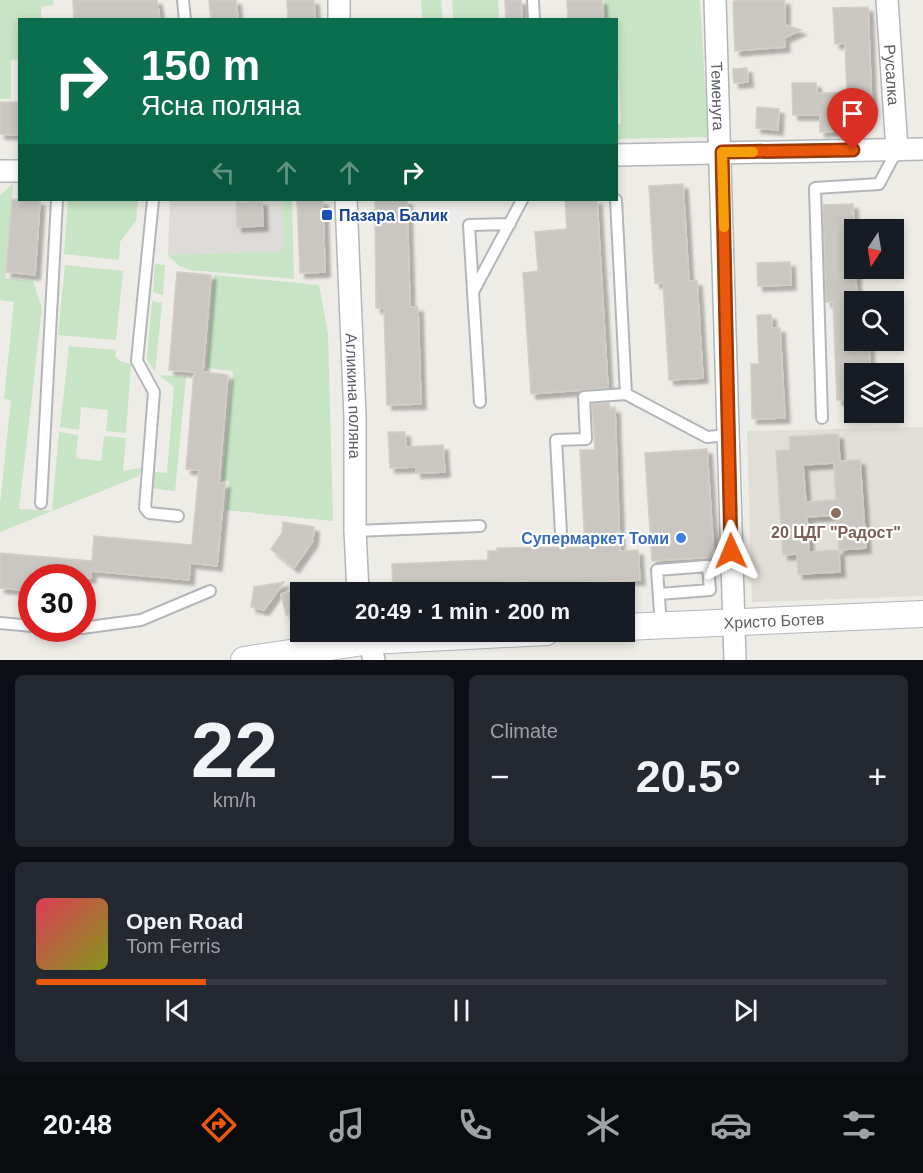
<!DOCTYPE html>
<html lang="en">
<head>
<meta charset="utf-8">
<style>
	body { margin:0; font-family:Helvetica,sans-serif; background:#242831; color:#f1f3f6; height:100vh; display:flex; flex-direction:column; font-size:22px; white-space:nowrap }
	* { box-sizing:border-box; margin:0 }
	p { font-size:20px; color:#9ea1a6 }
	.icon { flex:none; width:33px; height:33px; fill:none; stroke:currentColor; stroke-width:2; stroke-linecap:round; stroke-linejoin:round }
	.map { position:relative; height:660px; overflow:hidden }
	.side { display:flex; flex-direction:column; gap:15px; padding:15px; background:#0d0f14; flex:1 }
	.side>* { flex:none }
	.hud { position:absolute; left:18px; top:18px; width:600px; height:183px; border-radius:0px; box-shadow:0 3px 9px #0003; background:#0b6e4f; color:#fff; overflow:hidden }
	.needle { width:39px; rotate:192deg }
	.fabs { position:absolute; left:844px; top:219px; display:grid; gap:12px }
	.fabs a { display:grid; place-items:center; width:60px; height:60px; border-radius:0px; background:#171b24; box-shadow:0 3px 9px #0003; font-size:30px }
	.speed { position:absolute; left:18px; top:564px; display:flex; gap:12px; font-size:30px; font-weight:700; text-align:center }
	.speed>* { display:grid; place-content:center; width:78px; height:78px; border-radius:50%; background:#171b24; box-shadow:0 3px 9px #0003; line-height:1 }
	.speed .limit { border:9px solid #d22; background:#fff; color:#111 }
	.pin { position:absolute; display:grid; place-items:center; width:51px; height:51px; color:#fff; margin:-62px -26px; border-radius:50% 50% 50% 0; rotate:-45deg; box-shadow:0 0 6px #0007 }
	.pin .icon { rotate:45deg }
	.me { position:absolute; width:66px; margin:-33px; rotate:359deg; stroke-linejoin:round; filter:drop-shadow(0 0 4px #0008) }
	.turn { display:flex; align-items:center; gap:21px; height:126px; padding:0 24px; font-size:27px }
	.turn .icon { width:78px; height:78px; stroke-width:2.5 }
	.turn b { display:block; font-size:42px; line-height:51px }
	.lanes { display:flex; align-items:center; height:57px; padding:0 24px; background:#0003; justify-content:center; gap:30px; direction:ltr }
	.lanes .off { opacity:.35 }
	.big { font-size:45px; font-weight:800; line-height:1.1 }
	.side .tile { flex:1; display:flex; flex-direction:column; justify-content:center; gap:9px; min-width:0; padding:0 21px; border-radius:9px; background:#242831 }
	.side .dial { align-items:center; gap:0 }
	.dial b { font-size:78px; line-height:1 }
	.song { display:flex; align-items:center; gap:18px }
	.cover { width:72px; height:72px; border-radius:9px; background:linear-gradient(135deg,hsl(350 70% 55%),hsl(70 70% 35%)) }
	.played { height:6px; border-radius:3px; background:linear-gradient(90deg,#ea580c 20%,#363941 20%) }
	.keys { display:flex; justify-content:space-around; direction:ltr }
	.heat { display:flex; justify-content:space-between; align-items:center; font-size:33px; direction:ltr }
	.side .tiles { flex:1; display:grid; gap:15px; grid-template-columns:1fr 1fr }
	.tile:last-child { grid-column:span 2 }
	.trip { position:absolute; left:290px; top:582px; width:345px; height:60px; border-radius:0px; background:#171b24; box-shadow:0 3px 9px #0003; font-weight:800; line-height:60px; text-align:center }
	.tabs { display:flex; height:96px; justify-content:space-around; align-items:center; background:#090b0e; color:#9ea1a6 }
	.tabs .icon { width:42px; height:42px }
	.tabs .selected { color:#ea580c }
	.tabs b { font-size:27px; color:#f1f3f6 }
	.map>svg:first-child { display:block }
	.industrial { fill:#dddbd8 }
	.education { fill:#e1ddd7 }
	.green { fill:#c7e4c4 }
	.building { fill:#cac7c2; stroke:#d3cdc4; stroke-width:1.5; fill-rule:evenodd; filter:url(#shadow) }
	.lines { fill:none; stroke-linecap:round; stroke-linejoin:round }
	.service-casing { stroke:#b3b6b9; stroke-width:14 }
	.minor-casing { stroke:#b3b6b9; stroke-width:24 }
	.tertiary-casing { stroke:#b3b6b9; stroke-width:28 }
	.service { stroke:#fff; stroke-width:10 }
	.minor { stroke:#fff; stroke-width:21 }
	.tertiary { stroke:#fff; stroke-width:26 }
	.route-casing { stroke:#983908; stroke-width:15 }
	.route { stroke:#ea580c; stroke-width:10 }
	.slow { stroke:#f59e0b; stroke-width:10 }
	.transit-dot { fill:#1a4fb4; stroke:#fff; stroke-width:2 }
	.education-dot { fill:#8d6e63; stroke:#fff; stroke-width:2 }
	.shop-dot { fill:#3f7fe0; stroke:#fff; stroke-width:2 }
	.labels { text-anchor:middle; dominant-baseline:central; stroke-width:4.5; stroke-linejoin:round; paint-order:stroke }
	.street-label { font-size:16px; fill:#5d6165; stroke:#fff }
	.transit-label { font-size:16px; font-weight:bold; fill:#164399; stroke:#fff; text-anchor:start }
	.education-label { font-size:16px; font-weight:bold; fill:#785e54; stroke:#fff }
	.shop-label { font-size:16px; font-weight:bold; fill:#366cbe; stroke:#fff; text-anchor:end }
</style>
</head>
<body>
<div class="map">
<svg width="923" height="660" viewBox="0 0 923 660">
	<defs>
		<filter id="shadow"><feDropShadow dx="5" dy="5" stdDeviation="1.5" flood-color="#0004"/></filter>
	</defs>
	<rect width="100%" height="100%" fill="#eeece6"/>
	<path class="industrial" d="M170 200H282L284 251 168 255Z"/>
	<path class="education" d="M923 427V596L752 602 747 431Z"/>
	<path class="green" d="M0 0H53L54 5 41 7V19L20 20 19 59 11 60V99H0Z
		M421 0H441L443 19H422Z
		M452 0H498L499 19H453Z
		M604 0H700L708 137 617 139V124H621L616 20 606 19Z
		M13 184 5 278 33 281 42 308 19 509 52 511 59 432 78 435 76 458 101 461 104 436 126 438 123 471 141 468 139 476 0 532V504L11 400 4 399 14 302 0 300V195Z
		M68 200H138L136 221 120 242 119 260 64 254Z
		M282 200H292L294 279 190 270 179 266 168 255 284 251Z
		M155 264 165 265 163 295 153 292Z
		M65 265 123 271 116 340 58 335Z
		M214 275 319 285 328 334 333 521 226 510 229 481 222 480 233 371 207 368Z
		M152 301 162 303 155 372 147 359Z
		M69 346 116 350 115 356 120 361 131 364 126 433 106 431 108 410 81 407 79 430 60 427Z
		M159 375 186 377 175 491 151 488 154 472 167 473 174 387Z"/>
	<path class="building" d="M73 0H157L160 20H74Z
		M209 0H236L238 20H211Z
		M287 0H314L315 20H288Z
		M505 0H521L522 20H506Z
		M567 0H602L603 20H568Z
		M735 0H785V25L801 30 784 38 785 47 735 51 733 2Z
		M868 7 872 109H866V117H856V122H838V131L820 132V115H793L792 83H816L817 93H847L845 43 835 44 833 8Z
		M747 68 748 82 734 83 733 69Z
		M0 102H20V135L0 134Z
		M757 107 779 109 778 130 756 128Z
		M683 184 689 281H697L703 378 669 380 663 283H655L649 186Z
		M12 199 40 201 35 275 6 272Z
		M297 200H323L325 272 300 273Z
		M375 200H407L410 307H418L421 404 387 405 384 308H376Z
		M565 200H597L608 388 531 394 523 273 538 271 535 232 567 229Z
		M262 201 263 226 237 227 236 202Z
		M853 204 857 302 855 340H869L870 374H855V399L837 400 833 302H826L823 205Z
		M790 262 791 285 758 286 757 263Z
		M177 272 211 275 203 372 228 375 219 483H225L217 566 190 563 189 580 91 571V578H32V591L0 588V553L92 561 94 536 192 545 199 470 186 469 194 372 169 370Z
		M757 315H771L772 328H780L785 418 752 419 751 364H759Z
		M609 403 610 409 615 408 620 551 638 550 640 580 528 584V581L499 582 500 585H489L490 592H393L392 564 488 560V551H497V548L585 547 580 450H595L592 404Z
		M388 432H405L406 447 443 445 445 472 416 473V467L390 468Z
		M838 434 840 461 860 460 866 548 839 550 837 515 807 517 809 552 839 550 840 572 798 574 797 554 783 555 776 451 790 450 789 437ZM834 463 836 500 806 502 803 465Z
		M707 449 714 557 652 561 645 453Z
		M283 522 314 527 313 541 294 568 271 549 282 533Z
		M284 582 264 610 251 607 254 587Z
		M300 590V612L286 615 281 594Z"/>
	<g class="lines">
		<defs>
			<path id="service" d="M183 0 185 20
				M533 0 534 20
				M153 200 137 361 154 392 145 508 149 513 178 516
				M616 200 626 394 707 437 729 435
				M473 291 469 225 510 224
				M480 402 473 292 522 200
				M822 418 815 188 879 184 897 150
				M41 503 57 200
				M355 531 480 526
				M561 533 556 440 586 439 584 397 626 394
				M659 594 710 590 708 566 657 570 661 626
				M0 623 32 626
				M52 628H58
				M82 628 141 620 210 591"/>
			<g id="minor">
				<path d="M339 0V20"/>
				<path id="s1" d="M715 0 735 660"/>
				<path id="s2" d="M887 0 897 150"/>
				<path d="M616 155 923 149"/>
				<path d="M0 171H20"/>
				<path id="s3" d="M346 200 355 417V531L358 592"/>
				<path d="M367 632 374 660"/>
			</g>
			<g id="tertiary">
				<path id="s4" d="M624 627 923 614"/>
				<path d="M244 660 370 641 546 632"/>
			</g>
		</defs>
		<use href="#service" class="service-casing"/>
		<use href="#minor" class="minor-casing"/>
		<use href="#tertiary" class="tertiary-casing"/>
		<use href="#service" class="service"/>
		<use href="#minor" class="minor"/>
		<use href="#tertiary" class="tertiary"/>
	</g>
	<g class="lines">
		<defs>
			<path id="route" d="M731 551 722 152 853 150"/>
		</defs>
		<use href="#route" class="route-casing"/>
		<use href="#route" class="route"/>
		<path class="slow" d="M724 227 722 152H753"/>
	</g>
	<rect class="transit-dot" x="321" y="209" width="12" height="12" rx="3"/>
	<circle class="education-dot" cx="836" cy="513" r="6"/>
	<circle class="shop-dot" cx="681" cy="538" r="6"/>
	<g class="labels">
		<g class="street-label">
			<text stroke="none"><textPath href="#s2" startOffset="75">Русалка</textPath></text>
			<text stroke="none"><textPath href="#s1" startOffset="96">Теменуга</textPath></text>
			<text stroke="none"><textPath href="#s3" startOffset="196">Агликина поляна</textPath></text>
			<text stroke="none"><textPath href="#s4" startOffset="150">Христо Ботев</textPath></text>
		</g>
		<g class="transit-label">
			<text x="339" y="215">Пазара Балик</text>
		</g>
		<g class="education-label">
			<text x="836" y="532">20 ЦДГ "Радост"</text>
		</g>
		<g class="shop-label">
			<text x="669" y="538">Супермаркет Томи</text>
		</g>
	</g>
</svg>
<div class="fabs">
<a><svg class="needle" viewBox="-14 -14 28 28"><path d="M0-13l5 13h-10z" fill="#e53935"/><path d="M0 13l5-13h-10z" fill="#9ea1a6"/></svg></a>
<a><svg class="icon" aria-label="search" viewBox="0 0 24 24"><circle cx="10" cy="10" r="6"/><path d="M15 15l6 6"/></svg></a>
<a><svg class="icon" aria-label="layers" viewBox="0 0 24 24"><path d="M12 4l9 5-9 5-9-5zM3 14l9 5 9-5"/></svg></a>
</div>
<div class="speed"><div class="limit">30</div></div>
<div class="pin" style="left:853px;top:150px;background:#d93025"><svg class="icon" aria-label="arrive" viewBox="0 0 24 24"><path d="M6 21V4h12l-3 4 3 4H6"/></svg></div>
<svg class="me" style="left:731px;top:551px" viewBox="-20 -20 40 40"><path d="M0-17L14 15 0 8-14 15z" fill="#ea580c" stroke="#fff" stroke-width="4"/></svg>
<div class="trip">20:49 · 1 min · 200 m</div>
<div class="hud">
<div class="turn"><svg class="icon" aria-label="right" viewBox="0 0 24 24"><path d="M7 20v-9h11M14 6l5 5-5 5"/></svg><div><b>150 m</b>Ясна поляна</div></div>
<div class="lanes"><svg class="icon off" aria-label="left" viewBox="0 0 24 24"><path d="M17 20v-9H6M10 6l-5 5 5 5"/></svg><svg class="icon off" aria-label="ahead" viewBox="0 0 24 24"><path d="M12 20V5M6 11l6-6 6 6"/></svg><svg class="icon off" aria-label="ahead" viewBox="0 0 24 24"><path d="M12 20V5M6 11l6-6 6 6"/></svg><svg class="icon" aria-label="right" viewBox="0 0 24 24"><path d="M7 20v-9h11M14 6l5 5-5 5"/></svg></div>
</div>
</div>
<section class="side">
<div class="tiles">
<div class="tile dial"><b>22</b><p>km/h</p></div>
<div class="tile"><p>Climate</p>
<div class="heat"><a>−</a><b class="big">20.5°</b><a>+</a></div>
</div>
<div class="tile">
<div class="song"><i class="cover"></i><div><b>Open Road</b><p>Tom Ferris</p></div></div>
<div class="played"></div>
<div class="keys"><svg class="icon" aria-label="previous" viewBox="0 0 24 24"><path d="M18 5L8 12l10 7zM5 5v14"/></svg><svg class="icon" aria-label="pause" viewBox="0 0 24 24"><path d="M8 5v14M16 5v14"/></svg><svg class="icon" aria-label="next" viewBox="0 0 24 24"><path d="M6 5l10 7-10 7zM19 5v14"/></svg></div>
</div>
</div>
</section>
<nav class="tabs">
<b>20:48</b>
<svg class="icon selected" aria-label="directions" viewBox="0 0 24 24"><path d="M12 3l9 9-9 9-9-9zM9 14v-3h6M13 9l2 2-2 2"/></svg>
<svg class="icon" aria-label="music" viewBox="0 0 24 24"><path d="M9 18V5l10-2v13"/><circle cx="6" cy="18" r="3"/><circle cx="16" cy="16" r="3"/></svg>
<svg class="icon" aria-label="phone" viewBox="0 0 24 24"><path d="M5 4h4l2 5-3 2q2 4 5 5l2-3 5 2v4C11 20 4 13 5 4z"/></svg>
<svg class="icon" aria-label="climate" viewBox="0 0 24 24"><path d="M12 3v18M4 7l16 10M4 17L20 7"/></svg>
<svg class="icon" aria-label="car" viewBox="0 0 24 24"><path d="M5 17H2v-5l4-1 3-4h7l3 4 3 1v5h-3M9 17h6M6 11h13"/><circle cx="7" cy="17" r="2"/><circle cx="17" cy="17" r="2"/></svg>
<svg class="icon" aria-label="filters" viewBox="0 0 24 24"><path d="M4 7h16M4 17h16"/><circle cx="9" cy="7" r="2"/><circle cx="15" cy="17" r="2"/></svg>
</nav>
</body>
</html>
